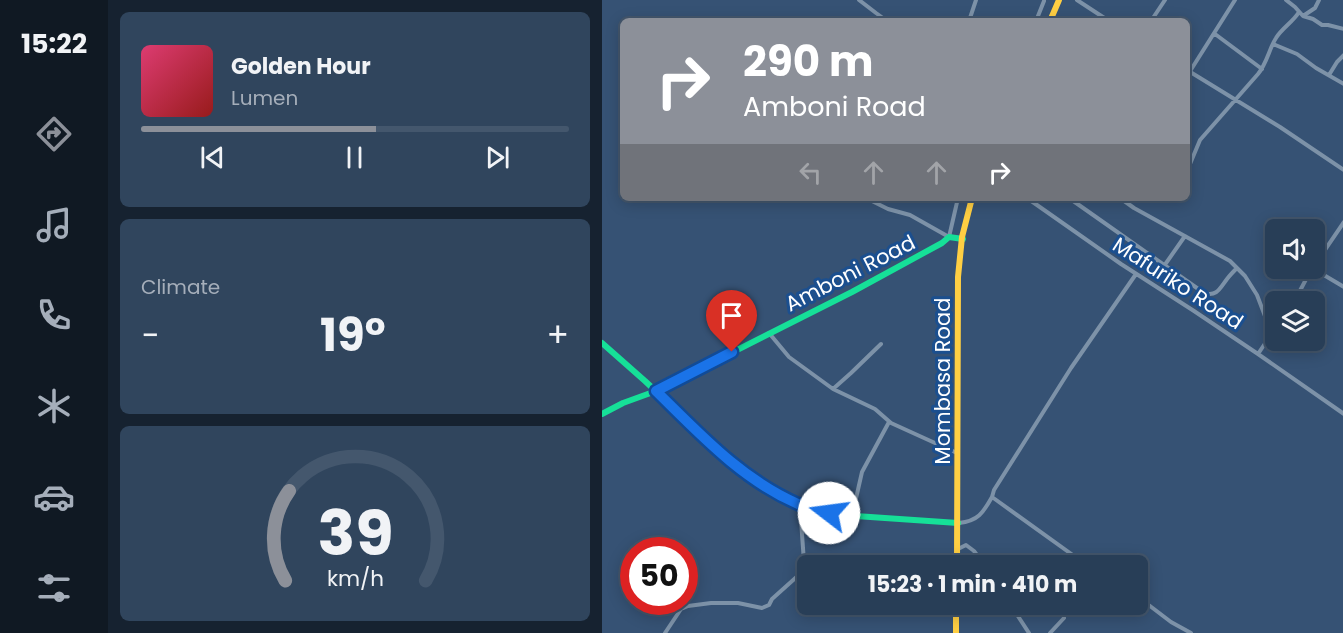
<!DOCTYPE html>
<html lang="en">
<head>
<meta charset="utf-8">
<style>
	body { margin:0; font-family:Poppins,sans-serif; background:#30455d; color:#f1f3f6; height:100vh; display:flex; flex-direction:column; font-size:22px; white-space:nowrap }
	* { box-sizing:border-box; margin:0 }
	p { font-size:20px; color:#a5aeba }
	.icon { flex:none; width:33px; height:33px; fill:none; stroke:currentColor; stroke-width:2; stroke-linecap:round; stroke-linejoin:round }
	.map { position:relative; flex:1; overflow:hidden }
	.drawer { display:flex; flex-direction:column; gap:12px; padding:12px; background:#162230; width:494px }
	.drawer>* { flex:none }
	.guide { position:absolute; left:18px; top:18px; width:570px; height:183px; border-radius:9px; box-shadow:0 3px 15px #0003,0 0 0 2px #44576d; background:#8c9099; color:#fff; overflow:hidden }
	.buttons { position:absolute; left:663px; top:219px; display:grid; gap:12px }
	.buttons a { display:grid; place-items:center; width:60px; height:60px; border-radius:9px; background:#283e57; box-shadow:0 3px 15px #0003,0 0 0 2px #44576d; font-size:30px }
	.speed { position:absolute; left:18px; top:537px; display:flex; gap:12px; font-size:30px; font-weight:700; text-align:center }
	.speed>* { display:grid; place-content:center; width:78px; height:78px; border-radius:50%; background:#283e57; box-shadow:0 3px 15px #0003,0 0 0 2px #44576d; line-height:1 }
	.speed .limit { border:9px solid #d22; background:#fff; color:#111 }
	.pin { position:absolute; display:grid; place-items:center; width:51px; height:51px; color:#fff; margin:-62px -26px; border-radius:50% 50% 50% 0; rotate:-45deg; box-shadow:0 0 6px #0007 }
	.pin .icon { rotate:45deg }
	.me { position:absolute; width:66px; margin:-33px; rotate:285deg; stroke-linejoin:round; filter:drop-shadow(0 0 4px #0008) }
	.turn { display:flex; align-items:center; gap:21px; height:126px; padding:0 24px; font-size:27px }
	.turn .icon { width:78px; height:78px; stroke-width:2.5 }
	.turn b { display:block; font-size:42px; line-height:51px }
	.lanes { display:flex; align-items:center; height:57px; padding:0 24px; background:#0003; justify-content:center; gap:30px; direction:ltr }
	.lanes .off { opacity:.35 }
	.big { font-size:45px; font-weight:700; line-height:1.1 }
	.drawer .card { flex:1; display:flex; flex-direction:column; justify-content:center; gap:9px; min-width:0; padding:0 21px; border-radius:9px; background:#30455d }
	.drawer .dial { align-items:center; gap:0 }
	.dial svg { height:156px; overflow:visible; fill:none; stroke:#44576d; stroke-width:7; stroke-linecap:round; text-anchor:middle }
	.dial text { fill:#f1f3f6; stroke:none }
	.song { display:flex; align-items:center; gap:18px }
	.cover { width:72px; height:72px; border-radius:9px; background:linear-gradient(135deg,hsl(340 70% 55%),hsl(0 70% 35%)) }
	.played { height:6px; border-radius:3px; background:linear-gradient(90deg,#8c9099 55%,#44576d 55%) }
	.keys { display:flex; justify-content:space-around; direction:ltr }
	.heat { display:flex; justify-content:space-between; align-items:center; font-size:33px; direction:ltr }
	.trip { position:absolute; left:195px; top:555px; width:351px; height:60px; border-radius:9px; background:#283e57; box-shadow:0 3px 15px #0003,0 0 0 2px #44576d; font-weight:700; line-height:60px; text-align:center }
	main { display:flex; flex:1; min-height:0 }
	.menu { display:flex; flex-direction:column; width:108px; justify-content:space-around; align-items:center; background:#101923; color:#a5aeba }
	.menu .icon { width:42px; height:42px }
	.menu .selected { color:#8c9099 }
	.menu b { font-size:27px; color:#f1f3f6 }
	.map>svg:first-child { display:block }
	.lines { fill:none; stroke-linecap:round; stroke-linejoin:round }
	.street { stroke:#7d92a8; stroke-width:4 }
	.fast { stroke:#16e098; stroke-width:6 }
	.slow { stroke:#ffcf43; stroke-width:6 }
	.route-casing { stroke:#114b97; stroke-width:15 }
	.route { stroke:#1a73e8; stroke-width:10 }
	.labels { text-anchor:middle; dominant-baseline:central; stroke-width:6; stroke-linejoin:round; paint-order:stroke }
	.street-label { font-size:21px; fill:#fff; stroke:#1b4f8f }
</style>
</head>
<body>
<main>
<nav class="menu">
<b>15:22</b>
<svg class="icon selected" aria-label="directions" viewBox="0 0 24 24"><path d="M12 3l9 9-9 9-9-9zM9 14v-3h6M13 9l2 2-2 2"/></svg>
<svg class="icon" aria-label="music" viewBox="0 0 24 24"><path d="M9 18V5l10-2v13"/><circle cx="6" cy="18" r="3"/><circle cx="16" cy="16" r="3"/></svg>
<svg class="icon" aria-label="phone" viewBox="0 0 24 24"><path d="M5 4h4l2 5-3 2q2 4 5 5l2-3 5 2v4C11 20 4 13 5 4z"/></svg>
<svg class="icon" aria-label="climate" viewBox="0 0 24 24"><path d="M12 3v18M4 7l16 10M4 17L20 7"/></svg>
<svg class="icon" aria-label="car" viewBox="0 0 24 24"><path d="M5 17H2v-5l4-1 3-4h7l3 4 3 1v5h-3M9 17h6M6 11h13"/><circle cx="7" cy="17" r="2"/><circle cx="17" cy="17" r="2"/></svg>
<svg class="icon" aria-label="filters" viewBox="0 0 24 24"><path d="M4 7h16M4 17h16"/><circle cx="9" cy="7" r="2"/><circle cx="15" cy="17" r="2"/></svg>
</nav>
<section class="drawer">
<div class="card">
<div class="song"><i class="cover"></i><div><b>Golden Hour</b><p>Lumen</p></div></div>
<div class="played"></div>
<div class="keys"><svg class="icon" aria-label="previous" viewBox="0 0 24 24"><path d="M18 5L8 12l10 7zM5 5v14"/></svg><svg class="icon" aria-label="pause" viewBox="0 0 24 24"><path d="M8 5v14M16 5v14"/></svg><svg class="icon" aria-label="next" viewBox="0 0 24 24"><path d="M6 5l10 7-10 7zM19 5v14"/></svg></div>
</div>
<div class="card"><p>Climate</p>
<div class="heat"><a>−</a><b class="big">19°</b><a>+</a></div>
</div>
<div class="card dial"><svg viewBox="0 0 100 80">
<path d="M14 69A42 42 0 1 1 86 69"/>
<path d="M14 69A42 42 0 0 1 16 23" stroke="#8c9099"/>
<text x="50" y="56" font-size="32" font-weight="700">39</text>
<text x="50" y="72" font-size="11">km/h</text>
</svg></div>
</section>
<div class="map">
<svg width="742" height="633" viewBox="0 0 742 633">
	<rect width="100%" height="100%" fill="#365274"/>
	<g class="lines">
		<path class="street" d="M257 0 274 13 285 21
			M475 0 507 21
			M684 0 693 7 701 16 711 19 720 25H726L742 29
			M701 16 713 8 717 0
			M367 21 374 0
			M434 21 442 1
			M549 21 563 0
			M613 34 660 69
			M671 44 695 54 714 68 742 84
			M585 70 678 127 742 170
			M727 75 735 62 742 55
			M585 76 633 0
			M585 167 588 164 598 140 656 74C665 63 667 49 674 38 680 28 691 22 697 12
			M264 198 286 209 308 215 347 237 356 198
			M425 198 519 264 592 311 656 354 742 414
			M467 198 602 293C615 297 618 288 625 279 628 275 631 272 635 268
			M518 198 532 208 628 261 643 276 655 295 666 324 668 336
			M562 266 583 236
			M712 266 742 222
			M692 302 710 268 742 287
			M167 333 187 357 231 389 273 409 289 423 355 453
			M656 354 674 327
			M231 389 249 373 279 344
			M250 516 260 472 287 422
			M357 523C376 521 381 513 390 497
			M356 549 364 545 372 551 383 566
			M486 566 390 497 392 490 469 368 534 274
			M536 599 548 606 569 622 589 633
			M408 604 427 633
			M63 633 79 609 86 606 109 603H136L160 608 167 605 170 599 199 573 202 562 198 506
			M448 633 462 618"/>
		<path class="fast" d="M0 343 43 381 128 461 160 486 178 496 207 509 239 515 356 523
			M0 414 21 403 54 391 250 292 340 243 347 237 361 239"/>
		<path class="slow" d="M448 21 457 0
			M355 566 356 277 360 237 370 198
			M354 604V633"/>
	</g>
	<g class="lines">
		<defs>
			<path id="route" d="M130 352 54 391C98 434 139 479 196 504 206 509 217 511 227 513"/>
		</defs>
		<use href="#route" class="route-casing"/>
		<use href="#route" class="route"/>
	</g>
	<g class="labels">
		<g class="street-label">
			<text transform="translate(248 273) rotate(-27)">Amboni Road</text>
			<text transform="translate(576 283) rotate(33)">Mafuriko Road</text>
			<text transform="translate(340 381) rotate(-90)">Mombasa Road</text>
		</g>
	</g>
</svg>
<div class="buttons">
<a><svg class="icon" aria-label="sound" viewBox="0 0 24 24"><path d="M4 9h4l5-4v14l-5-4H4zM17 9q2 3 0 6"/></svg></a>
<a><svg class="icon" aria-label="layers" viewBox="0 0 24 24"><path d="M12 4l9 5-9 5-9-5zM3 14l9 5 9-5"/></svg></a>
</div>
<div class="speed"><div class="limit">50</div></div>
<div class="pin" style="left:130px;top:352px;background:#d93025"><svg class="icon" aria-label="arrive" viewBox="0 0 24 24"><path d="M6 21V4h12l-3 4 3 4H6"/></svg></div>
<svg class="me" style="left:227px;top:513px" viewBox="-20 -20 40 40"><circle r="19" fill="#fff"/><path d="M0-13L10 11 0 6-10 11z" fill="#1a73e8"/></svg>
<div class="trip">15:23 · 1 min · 410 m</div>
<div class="guide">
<div class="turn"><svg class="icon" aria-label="right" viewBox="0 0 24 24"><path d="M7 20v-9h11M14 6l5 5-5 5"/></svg><div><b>290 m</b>Amboni Road</div></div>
<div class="lanes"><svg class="icon off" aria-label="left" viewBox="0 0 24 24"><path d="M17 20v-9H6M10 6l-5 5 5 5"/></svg><svg class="icon off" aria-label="ahead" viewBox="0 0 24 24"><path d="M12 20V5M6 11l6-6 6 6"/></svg><svg class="icon off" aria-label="ahead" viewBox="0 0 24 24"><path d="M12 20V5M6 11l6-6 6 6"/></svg><svg class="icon" aria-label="right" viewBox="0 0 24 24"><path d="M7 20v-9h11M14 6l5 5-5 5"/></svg></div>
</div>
</div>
</main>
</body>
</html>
